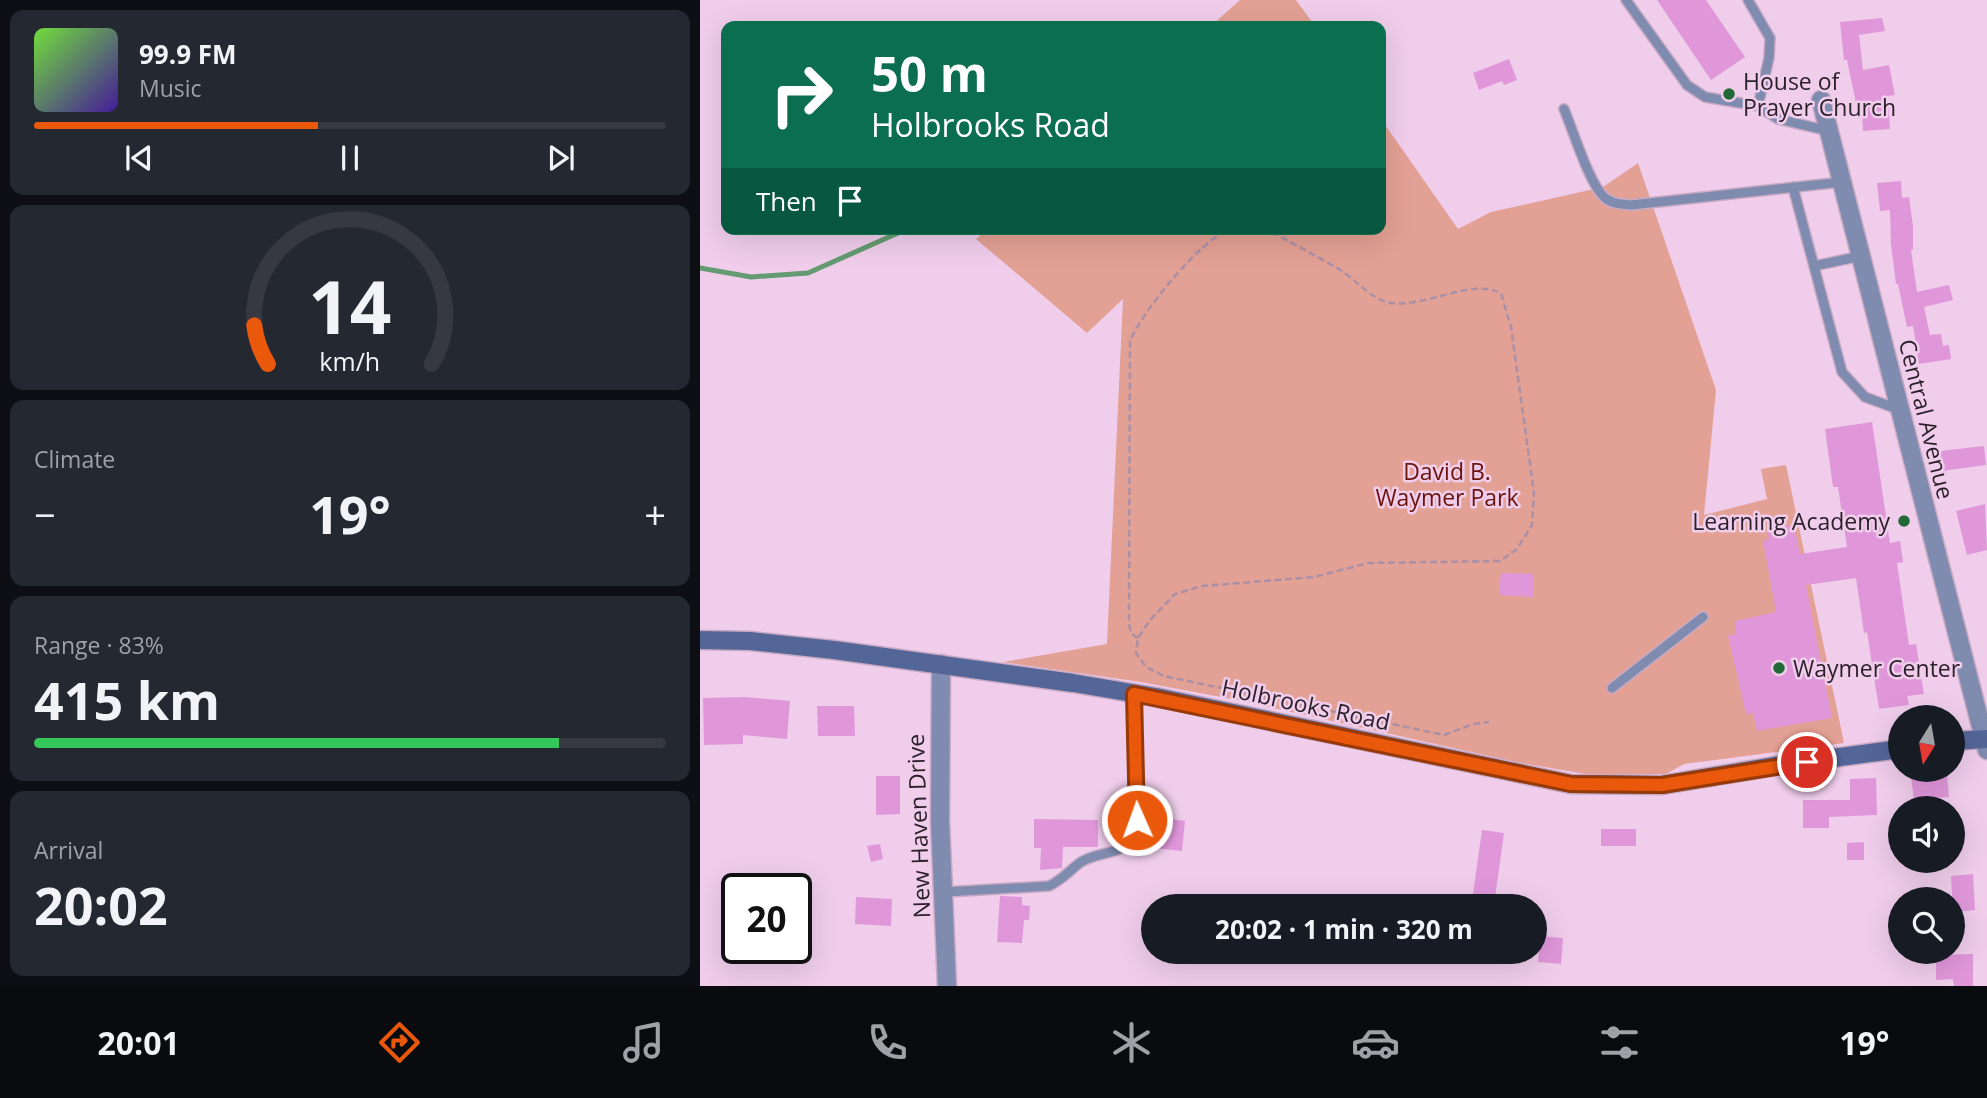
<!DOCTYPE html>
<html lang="en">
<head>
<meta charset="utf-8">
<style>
	body { margin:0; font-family:"Open Sans",sans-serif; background:#242831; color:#f1f3f6; height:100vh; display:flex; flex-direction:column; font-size:26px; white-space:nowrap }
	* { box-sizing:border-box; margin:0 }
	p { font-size:23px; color:#9ea1a6 }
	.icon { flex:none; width:38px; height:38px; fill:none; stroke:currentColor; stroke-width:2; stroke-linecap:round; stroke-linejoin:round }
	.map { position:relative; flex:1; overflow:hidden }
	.sheet { display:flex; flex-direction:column; gap:10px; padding:10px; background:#0d0f14; width:700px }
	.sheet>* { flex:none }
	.guide { position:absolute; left:21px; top:21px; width:665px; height:214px; border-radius:14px; box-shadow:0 7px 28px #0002; background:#0b6e4f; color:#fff; overflow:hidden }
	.needle { width:46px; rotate:191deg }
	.fabs { position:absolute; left:1188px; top:705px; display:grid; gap:14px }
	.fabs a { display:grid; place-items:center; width:77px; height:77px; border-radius:50%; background:#171b24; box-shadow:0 7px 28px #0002; font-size:35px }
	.speed { position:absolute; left:21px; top:873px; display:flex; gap:14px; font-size:35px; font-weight:700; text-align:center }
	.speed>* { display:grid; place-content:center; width:91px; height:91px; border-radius:50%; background:#171b24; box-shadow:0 7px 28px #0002; line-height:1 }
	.speed .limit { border:4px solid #111; border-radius:10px; background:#fff; color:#111 }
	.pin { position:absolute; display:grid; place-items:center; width:60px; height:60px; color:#fff; margin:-30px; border:4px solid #fff; border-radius:50%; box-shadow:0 2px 7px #0007 }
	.me { position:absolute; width:77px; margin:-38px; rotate:358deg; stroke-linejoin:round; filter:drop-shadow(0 0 5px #0008) }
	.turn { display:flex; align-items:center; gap:24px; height:147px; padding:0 35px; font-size:32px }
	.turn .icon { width:91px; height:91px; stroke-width:2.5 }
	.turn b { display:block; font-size:49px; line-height:60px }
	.then { display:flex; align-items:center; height:66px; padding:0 35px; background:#0003; gap:14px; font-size:26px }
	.big { font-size:52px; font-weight:700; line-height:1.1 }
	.sheet .card { flex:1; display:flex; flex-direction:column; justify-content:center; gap:10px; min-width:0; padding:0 24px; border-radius:14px; background:#242831 }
	.sheet .dial { align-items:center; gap:0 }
	.dial svg { height:182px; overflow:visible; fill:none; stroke:#363941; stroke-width:7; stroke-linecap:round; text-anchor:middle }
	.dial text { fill:#f1f3f6; stroke:none }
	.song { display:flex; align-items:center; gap:21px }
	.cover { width:84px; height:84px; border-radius:10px; background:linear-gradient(135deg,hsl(100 70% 55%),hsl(260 70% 35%)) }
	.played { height:7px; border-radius:4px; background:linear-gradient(90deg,#ea580c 45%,#363941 45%) }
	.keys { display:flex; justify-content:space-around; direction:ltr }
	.heat { display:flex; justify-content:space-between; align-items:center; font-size:38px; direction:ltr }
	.charge { height:10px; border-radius:5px; background:linear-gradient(90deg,#34c759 83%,#363941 0) }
	.trip { position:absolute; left:441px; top:894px; width:406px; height:70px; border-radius:35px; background:#171b24; box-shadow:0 7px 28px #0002; font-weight:700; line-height:70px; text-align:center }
	.menu { display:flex; height:112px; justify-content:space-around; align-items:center; background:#090b0e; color:#9ea1a6 }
	.menu .icon { width:49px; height:49px }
	.menu .selected { color:#ea580c }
	.menu b { font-size:32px; color:#f1f3f6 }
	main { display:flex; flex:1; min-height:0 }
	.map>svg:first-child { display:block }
	.green { fill:#e3a094 }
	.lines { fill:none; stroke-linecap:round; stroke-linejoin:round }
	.stream { stroke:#649b71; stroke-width:5 }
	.building { fill:#e097da }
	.lane-casing { stroke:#c8aac4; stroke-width:12 }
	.street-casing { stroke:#c8aac4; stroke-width:21 }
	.secondary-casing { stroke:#c8aac4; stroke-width:21 }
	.path { stroke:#aa90a7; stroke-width:2.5; stroke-dasharray:7 3.5; stroke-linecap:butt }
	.lane { stroke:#7f8baf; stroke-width:9 }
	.street { stroke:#7f8baf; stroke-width:18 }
	.secondary { stroke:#546598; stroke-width:18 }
	.route-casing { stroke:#983908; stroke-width:18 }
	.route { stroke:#ea580c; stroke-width:12 }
	.poi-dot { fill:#216936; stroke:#efcdeb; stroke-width:2.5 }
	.labels { text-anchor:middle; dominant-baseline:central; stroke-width:5; stroke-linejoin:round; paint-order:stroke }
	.poi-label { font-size:23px; fill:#2b1f2a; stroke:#efcdeb; text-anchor:start }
	.street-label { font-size:23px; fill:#2b1f2a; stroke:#efcdeb }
	.park-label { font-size:23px; fill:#6c140c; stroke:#efcdeb }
</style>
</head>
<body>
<main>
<section class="sheet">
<div class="card">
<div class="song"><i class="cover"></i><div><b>99.9 FM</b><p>Music</p></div></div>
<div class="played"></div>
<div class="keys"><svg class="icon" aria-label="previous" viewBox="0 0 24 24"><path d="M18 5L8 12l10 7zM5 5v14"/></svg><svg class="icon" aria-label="pause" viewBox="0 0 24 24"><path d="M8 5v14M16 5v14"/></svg><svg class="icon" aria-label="next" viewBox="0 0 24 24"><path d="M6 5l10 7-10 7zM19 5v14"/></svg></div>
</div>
<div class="card dial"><svg viewBox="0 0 100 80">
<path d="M14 69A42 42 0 1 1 86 69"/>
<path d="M14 69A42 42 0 0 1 8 52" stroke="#ea580c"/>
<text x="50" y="56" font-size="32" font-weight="700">14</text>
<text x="50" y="72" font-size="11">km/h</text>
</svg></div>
<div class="card"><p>Climate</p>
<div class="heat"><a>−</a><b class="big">19°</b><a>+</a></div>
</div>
<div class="card"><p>Range · 83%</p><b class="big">415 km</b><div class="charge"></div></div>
<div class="card"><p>Arrival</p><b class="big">20:02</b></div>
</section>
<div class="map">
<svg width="1287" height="986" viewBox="0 0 1287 986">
	<rect width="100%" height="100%" fill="#efcdeb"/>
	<path class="green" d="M540 0H596L615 26H511Z
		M681 119 758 229 791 212 903 187 938 163 1016 390 1004 515 1067 499 1061 469 1086 465 1144 743 984 764 966 774H886L821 763 542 701 441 682 303 662 407 644 423 299 387 333 276 239 287 229H681Z"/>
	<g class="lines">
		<path class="stream" d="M0 268 51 277 108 273 207 229"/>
	</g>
	<path class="building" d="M957 0H1006L1045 57 1011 80Z
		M1182 18 1185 31 1159 35 1163 70 1189 65 1195 95 1188 96 1190 129 1163 131 1162 108H1157L1147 60H1144L1140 22Z
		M809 59 817 80 804 85 802 81 779 90 773 73Z
		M1201 181 1202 198 1209 197 1213 226V250H1211L1217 292 1249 285 1253 300 1224 307 1230 335 1241 334 1243 346 1249 345 1251 359 1219 364 1213 326 1207 327 1198 284H1196L1191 245 1190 210 1180 211 1177 183Z
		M1172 422 1190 543 1200 541 1203 562 1197 563 1209 645 1216 644 1224 694 1207 696 1209 705 1179 709 1167 632 1164 633 1156 578 1106 585 1132 718 1057 731 1053 713 1046 714 1028 636 1036 634 1035 621 1076 612 1063 540 1069 539 1067 529 1094 525 1100 554 1147 547 1138 487H1133L1125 429Z
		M1284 446 1286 465 1242 471 1240 451Z
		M1285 504 1287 550 1267 555 1256 511Z
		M801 573 833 574V597L799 595Z
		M44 697 90 701 87 739 43 735V744L4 745 3 698Z
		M117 706H154L155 736H118Z
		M1247 774 1249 797 1214 800 1211 777Z
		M176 776H200V814L176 815Z
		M1176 778 1177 815 1129 817V828H1103V800H1150V779Z
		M462 818 485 821 482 851 446 847 448 826 461 827Z
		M334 819 398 820V847H363L362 868 340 870 341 848H334Z
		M901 829H936V846H901Z
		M782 830 804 833 795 898 773 894Z
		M1164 842V860H1147V843Z
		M180 844 183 859 171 862 167 846Z
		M1273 874 1275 910 1253 912 1251 876Z
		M300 896 322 897V905L330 906 329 920H324L322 943 297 942Z
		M156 897 192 899 191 926 155 924Z
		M840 936 863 938 861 964 838 962Z
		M1273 954V986H1254L1253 979 1236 980V955Z"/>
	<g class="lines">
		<defs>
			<path id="lane" d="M926 0 987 85 1005 97 1058 106 1078 119 1129 131
				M1048 0 1070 38 1069 58 1058 106
				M864 109C873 130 889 183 904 197 911 204 922 204 931 205L1142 182
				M1093 187 1142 372 1165 397 1200 410
				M1114 266 1161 256
				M912 688 1003 617
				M245 892 349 886C362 880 370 870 381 862 397 852 417 855 432 841L437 820 434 694"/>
			<path id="street" d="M1121 100 1287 750
				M241 664 240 821 247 986"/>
			<path id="secondary" d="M0 640 50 641 134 650 373 683 456 697 871 784 962 785 1081 765 1200 749
				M1253 741 1287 739"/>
		</defs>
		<use href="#lane" class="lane-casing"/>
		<use href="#street" class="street-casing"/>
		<use href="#secondary" class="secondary-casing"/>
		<path class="path" d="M562 229 572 232C595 245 619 257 642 271 657 281 672 300 691 303 725 308 770 278 801 293L811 327 834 493 832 525 817 549 800 561 668 563 614 577 502 586 475 594 450 620 438 638 436 653 446 667 464 676 744 735 773 724 789 722
			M438 638 431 633 429 624 430 341C442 312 500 240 530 229"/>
		<use href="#lane" class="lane"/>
		<use href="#street" class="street"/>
		<use href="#secondary" class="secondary"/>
	</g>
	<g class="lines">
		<defs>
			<path id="route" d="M437 820 434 694 871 784 962 785 1107 762"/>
		</defs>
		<use href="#route" class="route-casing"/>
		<use href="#route" class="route"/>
	</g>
	<g class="poi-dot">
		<circle cx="1029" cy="94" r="7"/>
		<circle cx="1204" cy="521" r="7"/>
		<circle cx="1079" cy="668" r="7"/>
	</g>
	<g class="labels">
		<g class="poi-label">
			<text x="1043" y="81">House of<tspan x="1043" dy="26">Prayer Church</tspan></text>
			<text x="1190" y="521" text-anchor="end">Learning Academy</text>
			<text x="1093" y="668">Waymer Center</text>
		</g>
		<g class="street-label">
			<text transform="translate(1227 419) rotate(76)">Central Avenue</text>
			<text transform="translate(606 704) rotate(12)">Holbrooks Road</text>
			<text transform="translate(218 826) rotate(-92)">New Haven Drive</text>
		</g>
		<g class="park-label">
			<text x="747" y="471">David B.<tspan x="747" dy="26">Waymer Park</tspan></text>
		</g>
	</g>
</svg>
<div class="fabs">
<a><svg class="needle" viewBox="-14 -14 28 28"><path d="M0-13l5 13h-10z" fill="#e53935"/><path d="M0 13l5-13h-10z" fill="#9ea1a6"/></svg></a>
<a><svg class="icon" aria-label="sound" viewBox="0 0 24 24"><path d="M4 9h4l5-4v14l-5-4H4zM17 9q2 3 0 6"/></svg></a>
<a><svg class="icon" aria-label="search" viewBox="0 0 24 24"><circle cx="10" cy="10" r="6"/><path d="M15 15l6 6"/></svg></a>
</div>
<div class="speed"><div class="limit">20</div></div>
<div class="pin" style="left:1107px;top:762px;background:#d93025"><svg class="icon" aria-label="arrive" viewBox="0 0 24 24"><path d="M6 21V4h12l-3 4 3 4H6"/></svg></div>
<svg class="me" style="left:437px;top:820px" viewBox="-20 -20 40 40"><circle r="17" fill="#ea580c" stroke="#fff" stroke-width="3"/><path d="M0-11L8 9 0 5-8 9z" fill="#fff"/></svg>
<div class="trip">20:02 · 1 min · 320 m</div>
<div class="guide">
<div class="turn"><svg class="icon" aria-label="right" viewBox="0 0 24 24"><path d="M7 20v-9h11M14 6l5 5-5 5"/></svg><div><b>50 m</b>Holbrooks Road</div></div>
<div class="then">Then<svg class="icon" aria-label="arrive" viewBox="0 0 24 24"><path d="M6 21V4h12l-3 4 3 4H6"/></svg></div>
</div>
</div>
</main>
<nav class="menu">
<b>20:01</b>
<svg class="icon selected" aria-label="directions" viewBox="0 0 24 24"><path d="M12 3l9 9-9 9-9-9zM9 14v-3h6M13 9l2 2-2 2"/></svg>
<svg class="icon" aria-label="music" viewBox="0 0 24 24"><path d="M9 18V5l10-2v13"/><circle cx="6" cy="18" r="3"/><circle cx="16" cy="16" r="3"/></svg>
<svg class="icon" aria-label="phone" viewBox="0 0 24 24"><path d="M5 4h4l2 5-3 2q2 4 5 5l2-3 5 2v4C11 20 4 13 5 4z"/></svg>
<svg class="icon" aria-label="climate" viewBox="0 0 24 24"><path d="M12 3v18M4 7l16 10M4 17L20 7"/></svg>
<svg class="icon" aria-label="car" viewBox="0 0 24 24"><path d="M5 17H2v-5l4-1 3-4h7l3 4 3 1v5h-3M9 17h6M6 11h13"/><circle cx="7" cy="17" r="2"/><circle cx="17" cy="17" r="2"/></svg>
<svg class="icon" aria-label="filters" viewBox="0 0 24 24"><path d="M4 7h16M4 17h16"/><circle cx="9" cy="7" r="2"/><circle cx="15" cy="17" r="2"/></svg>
<b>19°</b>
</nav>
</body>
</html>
